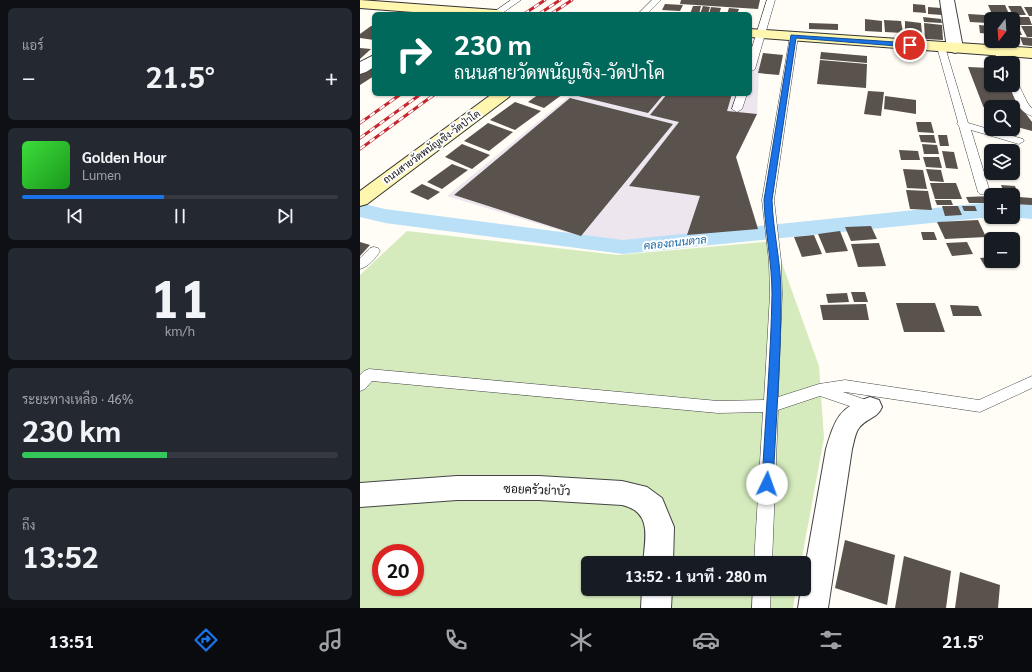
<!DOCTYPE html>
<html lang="th">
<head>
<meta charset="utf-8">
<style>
	body { margin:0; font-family:Georgia,Sarabun,serif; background:#242831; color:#f1f3f6; height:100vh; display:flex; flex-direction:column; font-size:15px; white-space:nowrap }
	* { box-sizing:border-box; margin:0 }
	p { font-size:13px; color:#9ea1a6 }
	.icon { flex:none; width:22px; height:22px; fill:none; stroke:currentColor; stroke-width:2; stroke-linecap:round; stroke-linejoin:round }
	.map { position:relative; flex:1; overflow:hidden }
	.side { display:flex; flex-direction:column; gap:8px; padding:8px; background:#0d0f14; width:360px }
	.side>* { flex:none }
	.banner { position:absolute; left:12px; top:12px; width:380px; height:84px; border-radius:6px; box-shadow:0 1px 3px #0004; background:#00695c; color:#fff; overflow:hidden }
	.needle { width:26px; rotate:197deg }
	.buttons { position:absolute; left:624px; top:12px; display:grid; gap:8px }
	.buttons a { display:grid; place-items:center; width:36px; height:36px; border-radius:6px; background:#171b24; box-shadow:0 1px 3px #0004; font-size:20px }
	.speed { position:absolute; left:12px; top:544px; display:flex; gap:8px; font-size:20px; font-weight:700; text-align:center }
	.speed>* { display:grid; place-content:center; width:52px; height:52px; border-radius:50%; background:#171b24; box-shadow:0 1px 3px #0004; line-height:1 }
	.speed .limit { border:6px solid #d22; background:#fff; color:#111 }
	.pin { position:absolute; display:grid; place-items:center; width:34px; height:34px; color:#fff; margin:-17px; border:2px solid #fff; border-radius:50%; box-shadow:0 1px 4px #0007 }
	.me { position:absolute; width:44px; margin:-22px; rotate:3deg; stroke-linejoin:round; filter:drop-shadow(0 0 3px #0008) }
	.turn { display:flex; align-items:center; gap:14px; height:84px; padding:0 16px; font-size:18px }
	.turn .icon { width:52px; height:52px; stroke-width:2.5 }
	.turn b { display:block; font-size:28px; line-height:34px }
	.big { font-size:30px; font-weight:700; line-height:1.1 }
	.side .tile { flex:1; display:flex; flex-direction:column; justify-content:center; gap:6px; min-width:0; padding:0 14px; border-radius:6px; background:#242831 }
	.side .dial { align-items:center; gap:0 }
	.dial b { font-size:52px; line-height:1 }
	.song { display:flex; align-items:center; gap:12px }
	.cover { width:48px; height:48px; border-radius:6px; background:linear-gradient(135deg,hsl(120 70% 55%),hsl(120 70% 35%)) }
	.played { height:4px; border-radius:2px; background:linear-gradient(90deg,#1a73e8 45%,#363941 45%) }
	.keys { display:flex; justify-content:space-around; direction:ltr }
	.heat { display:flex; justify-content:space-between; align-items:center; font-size:22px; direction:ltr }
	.charge { height:6px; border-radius:3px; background:linear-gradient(90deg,#34c759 46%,#363941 0) }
	.trip { position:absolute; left:221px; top:556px; width:230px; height:40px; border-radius:6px; background:#171b24; box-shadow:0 1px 3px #0004; font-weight:700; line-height:40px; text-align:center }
	.dock { display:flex; height:64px; justify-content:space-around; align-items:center; background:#090b0e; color:#9ea1a6 }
	.dock .icon { width:28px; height:28px }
	.dock .active { color:#1a73e8 }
	.dock b { font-size:18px; color:#f1f3f6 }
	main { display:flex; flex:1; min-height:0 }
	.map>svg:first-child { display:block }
	.industrial { fill:#eee6ef }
	.green { fill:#d5ebbd; fill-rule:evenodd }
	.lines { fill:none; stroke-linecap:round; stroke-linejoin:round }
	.canal { fill:#b9e0f7; fill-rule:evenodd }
	.building { fill:#5a524d }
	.service-casing { stroke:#444; stroke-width:1 }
	.minor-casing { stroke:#444; stroke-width:2 }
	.secondary-casing { stroke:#333; stroke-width:2 }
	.service { fill:#fff; fill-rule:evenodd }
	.minor { fill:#fff; fill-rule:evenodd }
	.secondary { fill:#fff6b0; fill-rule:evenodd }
	.rail-casing { stroke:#c4262e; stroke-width:3 }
	.rail { stroke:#fff; stroke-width:2; stroke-dasharray:6; stroke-linecap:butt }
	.route { fill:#1a73e8; stroke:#114b97 }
	.labels { text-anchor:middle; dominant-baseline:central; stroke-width:4; stroke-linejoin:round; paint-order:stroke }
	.street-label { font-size:10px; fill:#111; stroke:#fff }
	.water-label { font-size:11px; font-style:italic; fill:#1768a6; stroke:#fff }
	.near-street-label { font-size:12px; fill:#111; stroke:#fff }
</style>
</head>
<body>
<main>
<section class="side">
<div class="tile"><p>แอร์</p>
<div class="heat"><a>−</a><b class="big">21.5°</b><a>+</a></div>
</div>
<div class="tile">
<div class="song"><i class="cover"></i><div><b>Golden Hour</b><p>Lumen</p></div></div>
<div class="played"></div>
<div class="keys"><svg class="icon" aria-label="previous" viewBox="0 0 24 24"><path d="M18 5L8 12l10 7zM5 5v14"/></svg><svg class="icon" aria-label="pause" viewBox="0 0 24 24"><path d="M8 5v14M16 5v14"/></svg><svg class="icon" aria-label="next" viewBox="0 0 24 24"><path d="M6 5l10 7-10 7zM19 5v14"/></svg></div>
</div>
<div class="tile dial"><b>11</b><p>km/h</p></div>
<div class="tile"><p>ระยะทางเหลือ · 46%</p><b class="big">230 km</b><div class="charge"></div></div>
<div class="tile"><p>ถึง</p><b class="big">13:52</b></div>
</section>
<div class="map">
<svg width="672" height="608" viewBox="0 0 672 608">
	<rect width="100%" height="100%" fill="#fffdf5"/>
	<path class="industrial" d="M390 47 400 48 397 114 376 157 398 229 265 241 218 236 87 196 212 94H390Z"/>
	<path class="green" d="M47 231 258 255 414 241 459 366 464 438 441 563H228V589H436L433 608H0V275ZM21 553H55V587H21Z"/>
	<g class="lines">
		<path class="canal" d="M0 203 25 209 263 240 623 203H631V217L263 254 25 223 0 217Z
			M653 204 672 205V219L651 217H653Z"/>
	</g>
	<path class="building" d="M321 0H400L398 9 320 4Z
		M305 4 323 5 320 11 302 10Z
		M553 4 565 5 566 13 553 12Z
		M628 5H645L649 14H632Z
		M333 6H341L339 14H330Z
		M343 6 350 7 348 14H340Z
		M648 6H661L666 15H653Z
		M351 7 361 8 359 14H349Z
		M568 7 581 8 582 15 568 14Z
		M664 7H672V16H669Z
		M369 8 379 9 377 14H367Z
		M608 14 625 15 628 23 610 22Z
		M630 15 650 16 651 19H631Z
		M563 17 581 19 582 23 564 22Z
		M652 17H669L672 25H657Z
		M505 19 522 21V32L505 31Z
		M524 20 541 21 543 33 525 32Z
		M545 21 561 23 562 34 545 33Z
		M449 23 478 24V30L449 29Z
		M564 23 582 25 583 40 565 39Z
		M619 25 631 26V34L620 33Z
		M11 26H14V40L0 38V34Z
		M653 26H658L662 35H653Z
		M661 26H672V37H667Z
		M660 37 672 38V46L663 45Z
		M0 48 11 49 0 59Z
		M461 52 507 56V63L460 59Z
		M403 53 423 55 419 75 398 73Z
		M460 60 507 64 506 88 457 84Z
		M14 64V76L0 85V72Z
		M608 67 631 68V85H650L660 106 672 122V131L653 126V107H631V117L629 115 623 106Z
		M508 91 524 92 521 116 504 114Z
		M179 94H203L184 108 168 102Z
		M220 94H304L288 113 218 96Z
		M307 94H372L367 111 397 114 376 157 398 229 327 235 340 196 269 186 319 122 290 115Z
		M525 96 556 100V114L524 109Z
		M210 98 313 124 221 236 94 195Z
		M155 102 181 111 155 130 130 120Z
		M556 122H571L574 133 558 132Z
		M128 123 153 132 129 151 104 141Z
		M559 135H574L576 143 561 142Z
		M578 135H587L589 146H580Z
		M102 144 130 155 112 169 85 157Z
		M562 144 577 145 579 154H564Z
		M539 150 558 151 560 160H541Z
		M582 151 594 152 598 169 586 168Z
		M563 157H579L582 168 566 167Z
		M92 164 108 170 82 189 67 182Z
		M543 169 563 170 567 189 547 188Z
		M566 169 581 170 584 182 570 181Z
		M570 183H596L602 199H575Z
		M62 184 80 192 68 200 50 192Z
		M641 185 655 186 659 197 672 198V205L653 204V195H645Z
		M546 190 568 191 572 210 550 209Z
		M631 196V203H609L606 197Z
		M575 200H591L593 205H577Z
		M582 206H598L602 215 585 216Z
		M602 206H615L617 211H604Z
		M618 220 626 237 585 239 577 222Z
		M511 226 517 239 491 241 485 227Z
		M480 231 488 251 466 253 458 234Z
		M561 232H574L577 240H563Z
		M454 235 462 254 442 257 434 237Z
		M0 242 10 245 0 256Z
		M607 242 613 254 592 256 586 243Z
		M519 243 526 266 498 267 491 244Z
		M631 257V261H640L643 266 626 268 620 258Z
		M491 292H505L508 302H494Z
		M487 293 489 302 468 303 466 294Z
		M536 303H575L585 332H544Z
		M506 304 509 320H463L460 305Z
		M590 305 618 306 622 316H593Z
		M485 540 535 555 527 605 475 588Z
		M544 556 591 571 586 608H535Z
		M600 572 640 585 638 608H595Z"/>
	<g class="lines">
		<defs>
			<path id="service" d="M151 0H161L141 14H131Z
				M292 0H301L287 14H278Z
				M407 0H415L395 69 390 72V54Z
				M434 33 438 36 414 200 421 261 422 294 418 397 459 384 485 380 619 400 672 376V388L620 412 485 392H483L515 403 517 407 515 411 510 413 460 396 418 410 412 563H394L403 412 358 413 12 381 5 389 0 391V375L4 371 9 369 358 401 404 400 410 294 409 261 402 200 430 36Z
				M581 44 585 47 608 123 663 139 664 141 659 144 611 130 630 192 628 194H620L618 192 599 126 597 124 598 122 577 47Z
				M638 48 641 49 649 63H639L634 51Z
				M653 80C661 82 664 102 672 108V116C658 112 654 97 649 85H653Z
				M377 94H387L382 109 377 112 372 109Z
				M14 247 18 248 20 251C16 258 8 267 0 269V258L10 248Z
				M393 589H411L410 608H392Z"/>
			<path id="minor" d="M580 0H594L603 48 600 51 595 53 590 51 587 48Z
				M14 55V67L6 72 0 74V62Z
				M510 397 519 400 522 407C517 419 506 418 499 428 495 433 494 442 492 449L468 608H438L441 589H444V573L466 449C475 419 479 407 510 397Z
				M97 476H179L262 481 287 487 302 498 314 527 313 563H283C285 539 293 512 262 505L179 500H97L0 507V483Z
				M282 589H312L311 608H281Z"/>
			<path id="secondary" d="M0 0 136 10 141 11 143 14H79L0 8Z
				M390 29 672 48V58L390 37Z
				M132 94H151L149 97 7 204 0 206V191Z"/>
		</defs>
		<use href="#service" class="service-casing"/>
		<use href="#minor" class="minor-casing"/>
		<use href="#secondary" class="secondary-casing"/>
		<use href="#service" class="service"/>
		<use href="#minor" class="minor"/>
		<use href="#secondary" class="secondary"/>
		<defs>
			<path id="rail" d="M164 14 185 0
				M179 14 200 0
				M191 14 212 0
				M0 123 41 94
				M0 138 61 94
				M0 149 75 94"/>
		</defs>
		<use href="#rail" class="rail-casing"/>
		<use href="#rail" class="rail"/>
	</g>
	<path class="route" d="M431 35 550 43 553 45 550 47 436 38 412 200C413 231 421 262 421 294 421 357 416 421 413 484L411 488 407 489 403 488 402 484C405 421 411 357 412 294 412 262 405 231 404 200Z"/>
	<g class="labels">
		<g class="street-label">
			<text transform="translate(71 146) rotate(-36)">ถนนสายวัดพนัญเชิง-วัดป่าโค</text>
		</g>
		<g class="water-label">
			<text transform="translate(315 242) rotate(-6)">คลองถนนตาล</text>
		</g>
		<g class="near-street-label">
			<text transform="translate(177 489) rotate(2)">ซอยครัวย่าบัว</text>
		</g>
	</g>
</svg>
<div class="buttons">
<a><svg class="needle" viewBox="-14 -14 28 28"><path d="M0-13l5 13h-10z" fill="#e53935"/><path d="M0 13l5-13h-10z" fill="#9ea1a6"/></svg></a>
<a><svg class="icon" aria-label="sound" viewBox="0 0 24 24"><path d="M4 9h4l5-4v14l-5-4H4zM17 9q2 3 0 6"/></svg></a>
<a><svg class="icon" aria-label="search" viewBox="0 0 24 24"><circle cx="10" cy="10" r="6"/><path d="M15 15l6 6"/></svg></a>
<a><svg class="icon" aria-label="layers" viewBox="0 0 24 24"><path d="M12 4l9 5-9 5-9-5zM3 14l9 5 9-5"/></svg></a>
<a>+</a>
<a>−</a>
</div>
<div class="speed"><div class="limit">20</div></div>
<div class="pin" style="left:550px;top:45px;background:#d93025"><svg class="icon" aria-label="arrive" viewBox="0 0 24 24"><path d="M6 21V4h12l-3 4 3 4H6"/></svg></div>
<svg class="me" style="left:407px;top:484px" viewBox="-20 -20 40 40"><circle r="19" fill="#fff"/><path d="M0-13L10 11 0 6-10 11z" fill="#1a73e8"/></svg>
<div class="trip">13:52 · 1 นาที · 280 m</div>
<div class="banner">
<div class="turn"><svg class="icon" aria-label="right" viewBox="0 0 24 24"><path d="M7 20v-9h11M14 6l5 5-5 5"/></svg><div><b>230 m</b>ถนนสายวัดพนัญเชิง-วัดป่าโค</div></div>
</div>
</div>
</main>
<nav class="dock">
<b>13:51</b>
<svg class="icon active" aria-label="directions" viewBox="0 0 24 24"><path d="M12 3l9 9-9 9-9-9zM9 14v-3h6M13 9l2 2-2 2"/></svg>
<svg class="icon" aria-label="music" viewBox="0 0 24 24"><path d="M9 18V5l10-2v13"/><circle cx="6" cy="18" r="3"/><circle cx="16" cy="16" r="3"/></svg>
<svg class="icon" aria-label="phone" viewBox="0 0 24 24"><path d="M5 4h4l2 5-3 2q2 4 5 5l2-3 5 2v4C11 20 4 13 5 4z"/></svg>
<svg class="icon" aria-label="climate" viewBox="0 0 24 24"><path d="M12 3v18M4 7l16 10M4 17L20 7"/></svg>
<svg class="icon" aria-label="car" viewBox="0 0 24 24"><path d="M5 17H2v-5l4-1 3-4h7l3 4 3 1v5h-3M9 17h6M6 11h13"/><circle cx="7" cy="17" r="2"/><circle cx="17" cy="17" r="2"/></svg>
<svg class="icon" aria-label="filters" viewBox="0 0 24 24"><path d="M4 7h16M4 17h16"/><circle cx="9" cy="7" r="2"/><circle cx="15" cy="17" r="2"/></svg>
<b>21.5°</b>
</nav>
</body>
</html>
